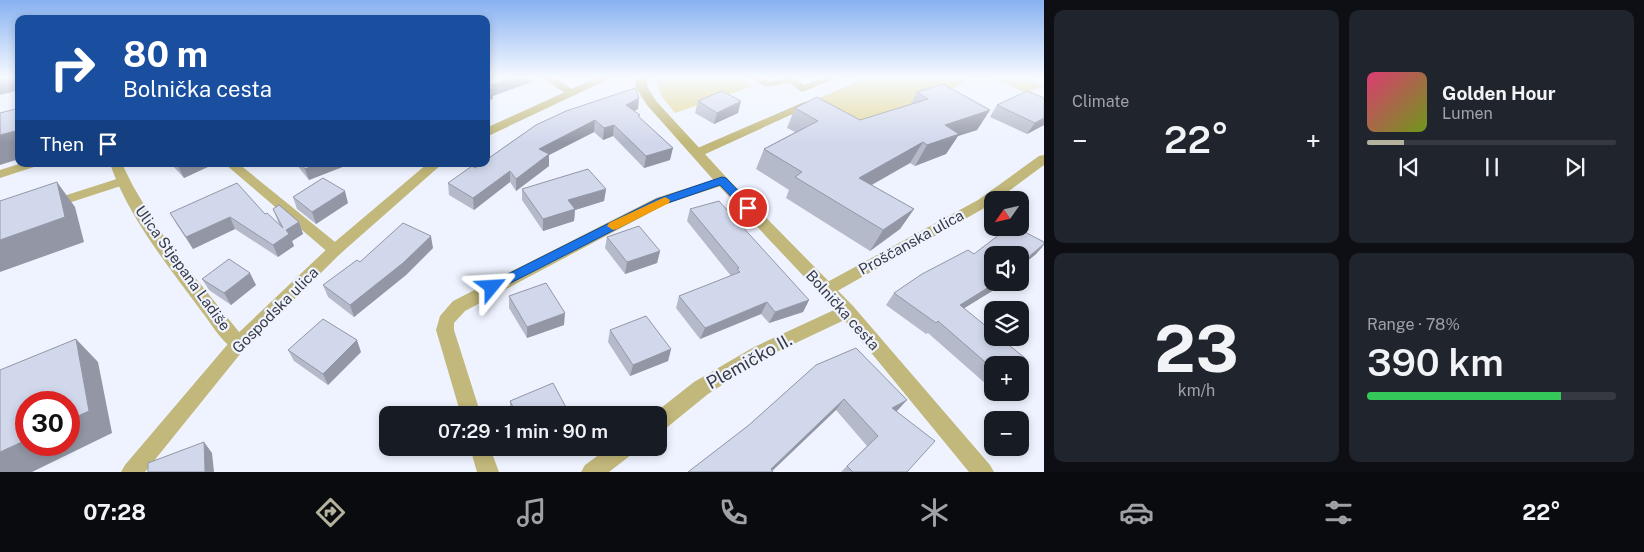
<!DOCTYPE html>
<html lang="en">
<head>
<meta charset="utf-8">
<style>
	body { margin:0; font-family:"Public Sans",sans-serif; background:#20242c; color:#f1f3f6; height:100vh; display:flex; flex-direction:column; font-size:19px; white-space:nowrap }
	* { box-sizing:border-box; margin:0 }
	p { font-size:16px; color:#9ea1a6 }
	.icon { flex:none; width:28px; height:28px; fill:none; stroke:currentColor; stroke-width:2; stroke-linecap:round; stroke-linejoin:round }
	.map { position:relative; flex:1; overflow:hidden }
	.panel { display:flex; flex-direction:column; gap:10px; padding:10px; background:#0d0f14; width:600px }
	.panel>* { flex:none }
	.top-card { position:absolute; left:15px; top:15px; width:475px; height:152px; border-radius:10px; box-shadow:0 2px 8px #0003; background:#1a4fa0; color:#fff; overflow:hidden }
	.needle { width:32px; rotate:236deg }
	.buttons { position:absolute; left:984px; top:191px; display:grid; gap:10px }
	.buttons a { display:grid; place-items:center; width:45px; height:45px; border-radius:10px; background:#171b24; box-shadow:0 2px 8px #0003; font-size:25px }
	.speed { position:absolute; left:15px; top:391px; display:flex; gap:10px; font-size:25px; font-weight:700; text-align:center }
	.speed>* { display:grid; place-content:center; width:65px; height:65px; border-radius:50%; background:#171b24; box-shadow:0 2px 8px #0003; line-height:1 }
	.speed .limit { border:8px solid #d22; background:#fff; color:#111 }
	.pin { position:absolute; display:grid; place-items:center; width:42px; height:42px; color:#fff; margin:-21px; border:2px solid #fff; border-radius:50%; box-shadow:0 1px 5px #0007 }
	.me { position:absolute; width:55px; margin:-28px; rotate:63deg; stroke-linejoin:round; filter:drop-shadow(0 0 4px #0008) }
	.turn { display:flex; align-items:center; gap:18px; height:105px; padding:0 25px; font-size:22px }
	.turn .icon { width:65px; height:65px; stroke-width:2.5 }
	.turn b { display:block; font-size:35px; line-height:42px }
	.then { display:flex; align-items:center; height:48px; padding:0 25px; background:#0003; gap:10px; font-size:19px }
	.big { font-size:38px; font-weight:600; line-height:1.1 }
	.panel .widget { flex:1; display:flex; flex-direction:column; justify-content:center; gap:8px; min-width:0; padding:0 18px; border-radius:10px; background:#20242c }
	.panel .dial { align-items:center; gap:0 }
	.dial b { font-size:65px; line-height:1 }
	.song { display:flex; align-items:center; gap:15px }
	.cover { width:60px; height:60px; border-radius:8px; background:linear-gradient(135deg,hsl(340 70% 55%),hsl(80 70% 35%)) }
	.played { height:5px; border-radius:2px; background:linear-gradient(90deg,#b4b29c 15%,#363941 15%) }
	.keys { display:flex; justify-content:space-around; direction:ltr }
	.heat { display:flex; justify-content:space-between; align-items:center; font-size:28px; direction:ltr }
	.charge { height:8px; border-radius:4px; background:linear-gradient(90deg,#34c759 78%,#363941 0) }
	.panel .tiles { flex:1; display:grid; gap:10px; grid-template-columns:repeat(2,1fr) }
	.trip { position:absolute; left:379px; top:406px; width:288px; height:50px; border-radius:10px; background:#171b24; box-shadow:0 2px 8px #0003; font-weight:600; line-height:50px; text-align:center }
	.menu { display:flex; height:80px; justify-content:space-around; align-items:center; background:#090b0e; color:#9ea1a6 }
	.menu .icon { width:35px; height:35px }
	.menu .current { color:#b4b29c }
	.menu b { font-size:22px; color:#f1f3f6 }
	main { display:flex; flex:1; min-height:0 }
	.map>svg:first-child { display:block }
	.green { fill:#e2d797 }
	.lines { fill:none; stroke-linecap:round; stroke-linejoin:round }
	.service { fill:#c2b87b; fill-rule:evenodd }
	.minor { fill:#c2b87b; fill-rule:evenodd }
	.tertiary { fill:#c2b87b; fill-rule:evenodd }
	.wall { fill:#b5bacb }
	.shaded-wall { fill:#9397a5 }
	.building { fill:#d2d8ec; stroke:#9397a5 }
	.route { fill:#1a73e8; stroke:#114b97 }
	.slow { fill:#f59e0b }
	.labels { text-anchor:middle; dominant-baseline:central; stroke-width:4.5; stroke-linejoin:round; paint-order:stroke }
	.street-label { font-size:15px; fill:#383b43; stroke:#eef3ff }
	.near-street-label { font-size:18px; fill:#383b43; stroke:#eef3ff }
</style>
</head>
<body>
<main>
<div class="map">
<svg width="1044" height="472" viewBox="0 0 1044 472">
	<rect width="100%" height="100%" fill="#eef3ff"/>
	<path class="green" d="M657 77H738L753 86 675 113C667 103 655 91 657 77Z
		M868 77H970L960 85 855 136 810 102Z
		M989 77H1024L1043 86 1026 93Z"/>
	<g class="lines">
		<path class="service" d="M750 77H763L770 82 784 77H795L804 85 824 77H839L802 92 790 83 765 87Z
			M804 102 809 105 808 107 701 156 697 157 691 153 693 150Z
			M19 164H36L34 167 0 178V170Z
			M123 177 127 178 129 181 127 184 53 208 47 204 48 201Z"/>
		<path class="minor" d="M541 77H554L578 93 572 96 568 95Z
			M1044 155V165L997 200H992V203L988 206 832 294 826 296 820 294 818 290 820 286 978 200 1039 156Z
			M110 164H122L133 186 156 225 185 265 248 343 245 348C241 350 239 351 234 349 221 342 211 323 202 312 168 266 129 218 110 164Z
			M225 164H239L340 246 343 250 340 254 335 256 330 254Z
			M722 177 727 178 729 181 727 184 666 204 465 311 454 323V330L481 415H461L436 330 440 316 453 301 656 198Z
			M847 304 853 306 855 311 853 316 766 357 708 394 665 429 658 431V415H652L694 382 754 347Z
			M470 448H490L499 472H477Z
			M608 448H634L631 455 609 472H581L585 465Z"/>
		<path class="tertiary" d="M598 77H613L486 137V128Z
			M635 77H646L648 88 656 101 727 178 853 306 990 465 994 472H969L841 316 717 184 647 105 636 88Z
			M427 164H442L340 254 245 348 145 472H121L125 465 233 338 330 246Z"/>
	</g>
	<path class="wall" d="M917 92 990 110 977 130 958 136 946 154 915 166 910 163 872 185 914 209 900 229 870 251 786 198 789 190 756 169 764 149 795 132 787 128 795 108 860 120 911 104Z
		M698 101 738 113 714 124 695 113Z
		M997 105 1044 125 1027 134 990 117Z
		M638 109 634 111 670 160 644 168 613 136 603 140 594 132 549 155V166L516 191 510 182 474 210 449 195 448 183 475 168 536 125Z
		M171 164H211L212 165 184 178Z
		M296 164H350L309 180Z
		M522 189H606L604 201 575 210 574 221 543 231 522 200Z
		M293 197 348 203 316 224 297 209Z
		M273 209 299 222 303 234 292 241 294 246 278 257 235 229 193 249 177 225 170 213 265 214 279 224Z
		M690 209 809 300 803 312 769 323 761 314 700 339 676 308 679 296 731 276 687 221Z
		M607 237 660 251 657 263 625 274 605 248Z
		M1044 245 1035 255H1020L997 288 964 308 992 365V380L986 384 928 333 926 334 886 305 894 293 974 254Z
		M433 248 406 275 354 317 328 297 323 285 360 262Z
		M202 279 256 285 231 305 209 290Z
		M509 296 564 325 527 338 509 308Z
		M610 330 671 349 668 361 630 376 608 342Z
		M288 350 361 352 328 385 294 361Z
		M816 365 897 411 907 472H841L867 446 836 410 772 471 688 472 749 425Z
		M510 401 570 415H512L510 412Z
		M527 448H544L530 454Z"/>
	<path class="shaded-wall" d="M0 77H19V90L0 95Z
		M514 77H532V82L493 96V99L486 101V90L490 86Z
		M639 98 638 109 625 116 626 105Z
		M741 101 738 113 714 124 717 113Z
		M990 110 977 130 958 136 946 154 915 166 927 145 945 125Z
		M1044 118V125L1027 134 1035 123Z
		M595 120 594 132 549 155V166L516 191V179L539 149Z
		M614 125 613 136 603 140 604 128Z
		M19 130V159L0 165V135Z
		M923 142 910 163 848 198 859 178Z
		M673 148 670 160 644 168 646 156Z
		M184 164H211L212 165 184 178 178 166Z
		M317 164H350L309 180 305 169Z
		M510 171V182L474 210 473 198Z
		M57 182 75 207 84 242 0 272V240Z
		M606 189 604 201 575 210 574 221 543 231V219L568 200Z
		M345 191 348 203 316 224 312 212Z
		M914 209 900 229 870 251 883 230Z
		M230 217 235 229 193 249 186 237Z
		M299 222 303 234 292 241 294 246 278 257 273 245 286 230Z
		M431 236 433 248 406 275 354 317 350 305Z
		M1044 245 1035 255 1020 267V264Z
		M660 251 657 263 625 274 627 262Z
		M250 273 256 285 231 305 224 293Z
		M997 282H1002L997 288 950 317 960 305Z
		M809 300 803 312 769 323 775 312Z
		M767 302 761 314 700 339 705 328Z
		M565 313 564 325 527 338V327Z
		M76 339 98 362 112 433 32 472H0V452L26 440V445H69V420Z
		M357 340 361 352 328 385 323 374Z
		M671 349 668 361 630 376 633 365Z
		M1025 358 1017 365H1012Z
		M992 377V380L986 384Z
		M844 399 836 410 771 472V469Z
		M907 400 897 411 882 418 892 408Z
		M204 442 212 453 214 472H205Z
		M530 448H544L530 454Z"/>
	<path class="building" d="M486 77H514L490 86 493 88 486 90Z
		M943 84 990 110 945 125 959 134 927 145 923 142 859 178 914 209 883 230 795 177 802 172 764 149 818 121 795 108 817 97 860 120 928 99 917 92Z
		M635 88 639 98 626 105 640 115 638 116 673 148 646 156 614 125 604 128 595 120 539 149 549 154 516 179 510 171 473 198 448 183 472 166 475 168 481 164H486V160L536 125 566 111Z
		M722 91 741 101 717 113 698 101Z
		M1027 91 1044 98V118L1035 123 997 105Z
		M19 108V130L0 135V113Z
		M176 164H184L178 166Z
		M301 164H317L305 169Z
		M588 169 606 189 568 200 575 209 543 219 522 189Z
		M323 178 345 191 312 212 293 197Z
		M57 182 65 217 0 240V201Z
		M237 183 265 214 267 213 283 228 273 209 279 205 299 222 286 230 289 234 273 245 230 217 186 237 170 213Z
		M719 201 809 300 775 312 767 302 705 328 679 296 740 272 737 269 739 268 690 209Z
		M403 223 431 236 403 263 350 305 323 285 357 260 360 262Z
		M639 226 660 251 627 262 607 237Z
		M1008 228H1017L1044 242V244L1020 264V255H992V282H997L960 305 992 331V338H1000L1025 358 1012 365H992V368L938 321 936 323 894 293 922 274 968 250 974 254Z
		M229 259 250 273 224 293 202 279Z
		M546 283 565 313 527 327 509 296Z
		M646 316 671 349 633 365 610 330Z
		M323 319 357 340 323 374 288 350Z
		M76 339 89 411 69 420V402H26V440L0 452V370Z
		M856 348 907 400 892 408 935 441 907 472H853L847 466 878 436 844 399 771 469 773 472H688L749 425 816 365Z
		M553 383 570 415H517L510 401Z
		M204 442 205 472H148V463Z"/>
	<linearGradient id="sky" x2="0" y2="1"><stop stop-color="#87b1f1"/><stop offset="0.54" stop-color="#f7faff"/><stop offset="1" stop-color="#f7faff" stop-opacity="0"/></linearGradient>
	<rect width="1044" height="143" fill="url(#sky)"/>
	<path class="route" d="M722 177 726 178 752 205 754 208 752 210H744L720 185 665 204 497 290H488L486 287 488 284 657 199Z"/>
	<path class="slow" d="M665 197 670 200 669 203 617 229 613 230 607 226 609 223Z"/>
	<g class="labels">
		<g class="street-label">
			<text transform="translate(911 242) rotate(-29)">Proščanska ulica</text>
			<text transform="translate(183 268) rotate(54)">Ulica Stjepana Ladiše</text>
			<text transform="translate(275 310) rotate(-45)">Gospodska ulica</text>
			<text transform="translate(843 310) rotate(48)">Bolnička cesta</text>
		</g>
		<g class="near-street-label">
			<text transform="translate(749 361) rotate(-29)">Plemičko II.</text>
		</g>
	</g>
</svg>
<div class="buttons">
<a><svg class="needle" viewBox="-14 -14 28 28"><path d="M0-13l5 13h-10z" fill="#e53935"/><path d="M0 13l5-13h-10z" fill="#9ea1a6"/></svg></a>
<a><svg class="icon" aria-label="sound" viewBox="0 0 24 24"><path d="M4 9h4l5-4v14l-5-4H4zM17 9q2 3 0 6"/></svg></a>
<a><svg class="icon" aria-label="layers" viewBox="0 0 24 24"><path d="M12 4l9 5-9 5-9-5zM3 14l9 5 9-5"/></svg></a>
<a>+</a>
<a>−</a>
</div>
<div class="speed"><div class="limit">30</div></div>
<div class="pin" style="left:748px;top:208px;background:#d93025"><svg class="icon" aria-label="arrive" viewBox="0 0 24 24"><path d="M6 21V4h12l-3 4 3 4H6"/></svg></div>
<svg class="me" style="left:492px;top:287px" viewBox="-20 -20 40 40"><path d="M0-17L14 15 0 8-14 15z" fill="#1a73e8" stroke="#fff" stroke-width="4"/></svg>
<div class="trip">07:29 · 1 min · 90 m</div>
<div class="top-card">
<div class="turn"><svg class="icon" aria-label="right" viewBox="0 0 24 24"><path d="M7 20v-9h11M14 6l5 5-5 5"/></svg><div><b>80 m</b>Bolnička cesta</div></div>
<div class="then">Then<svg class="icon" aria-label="arrive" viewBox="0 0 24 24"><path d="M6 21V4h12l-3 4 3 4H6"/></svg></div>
</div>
</div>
<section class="panel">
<div class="tiles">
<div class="widget"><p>Climate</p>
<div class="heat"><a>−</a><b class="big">22°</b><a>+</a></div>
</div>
<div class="widget">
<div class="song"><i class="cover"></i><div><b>Golden Hour</b><p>Lumen</p></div></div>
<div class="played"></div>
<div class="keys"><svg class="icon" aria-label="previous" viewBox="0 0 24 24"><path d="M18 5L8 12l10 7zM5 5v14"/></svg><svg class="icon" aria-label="pause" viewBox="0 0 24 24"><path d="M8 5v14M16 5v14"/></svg><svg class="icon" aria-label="next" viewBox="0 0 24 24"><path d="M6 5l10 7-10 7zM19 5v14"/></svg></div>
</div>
<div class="widget dial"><b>23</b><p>km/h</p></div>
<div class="widget"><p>Range · 78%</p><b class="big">390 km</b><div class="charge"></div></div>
</div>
</section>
</main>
<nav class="menu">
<b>07:28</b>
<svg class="icon current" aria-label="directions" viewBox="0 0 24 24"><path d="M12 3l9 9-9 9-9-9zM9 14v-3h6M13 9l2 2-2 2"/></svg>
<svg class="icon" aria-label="music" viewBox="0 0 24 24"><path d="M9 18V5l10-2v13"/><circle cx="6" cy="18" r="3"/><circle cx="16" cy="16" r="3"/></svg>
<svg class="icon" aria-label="phone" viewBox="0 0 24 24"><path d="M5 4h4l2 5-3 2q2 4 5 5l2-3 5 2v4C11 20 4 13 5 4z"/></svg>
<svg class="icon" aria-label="climate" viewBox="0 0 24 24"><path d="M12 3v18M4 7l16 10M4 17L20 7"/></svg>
<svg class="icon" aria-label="car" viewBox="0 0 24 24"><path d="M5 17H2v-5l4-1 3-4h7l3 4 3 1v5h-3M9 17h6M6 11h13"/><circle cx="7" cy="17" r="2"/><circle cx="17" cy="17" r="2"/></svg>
<svg class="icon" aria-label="filters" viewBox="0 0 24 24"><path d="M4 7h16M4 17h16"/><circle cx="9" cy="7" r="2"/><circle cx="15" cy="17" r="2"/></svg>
<b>22°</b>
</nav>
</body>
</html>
